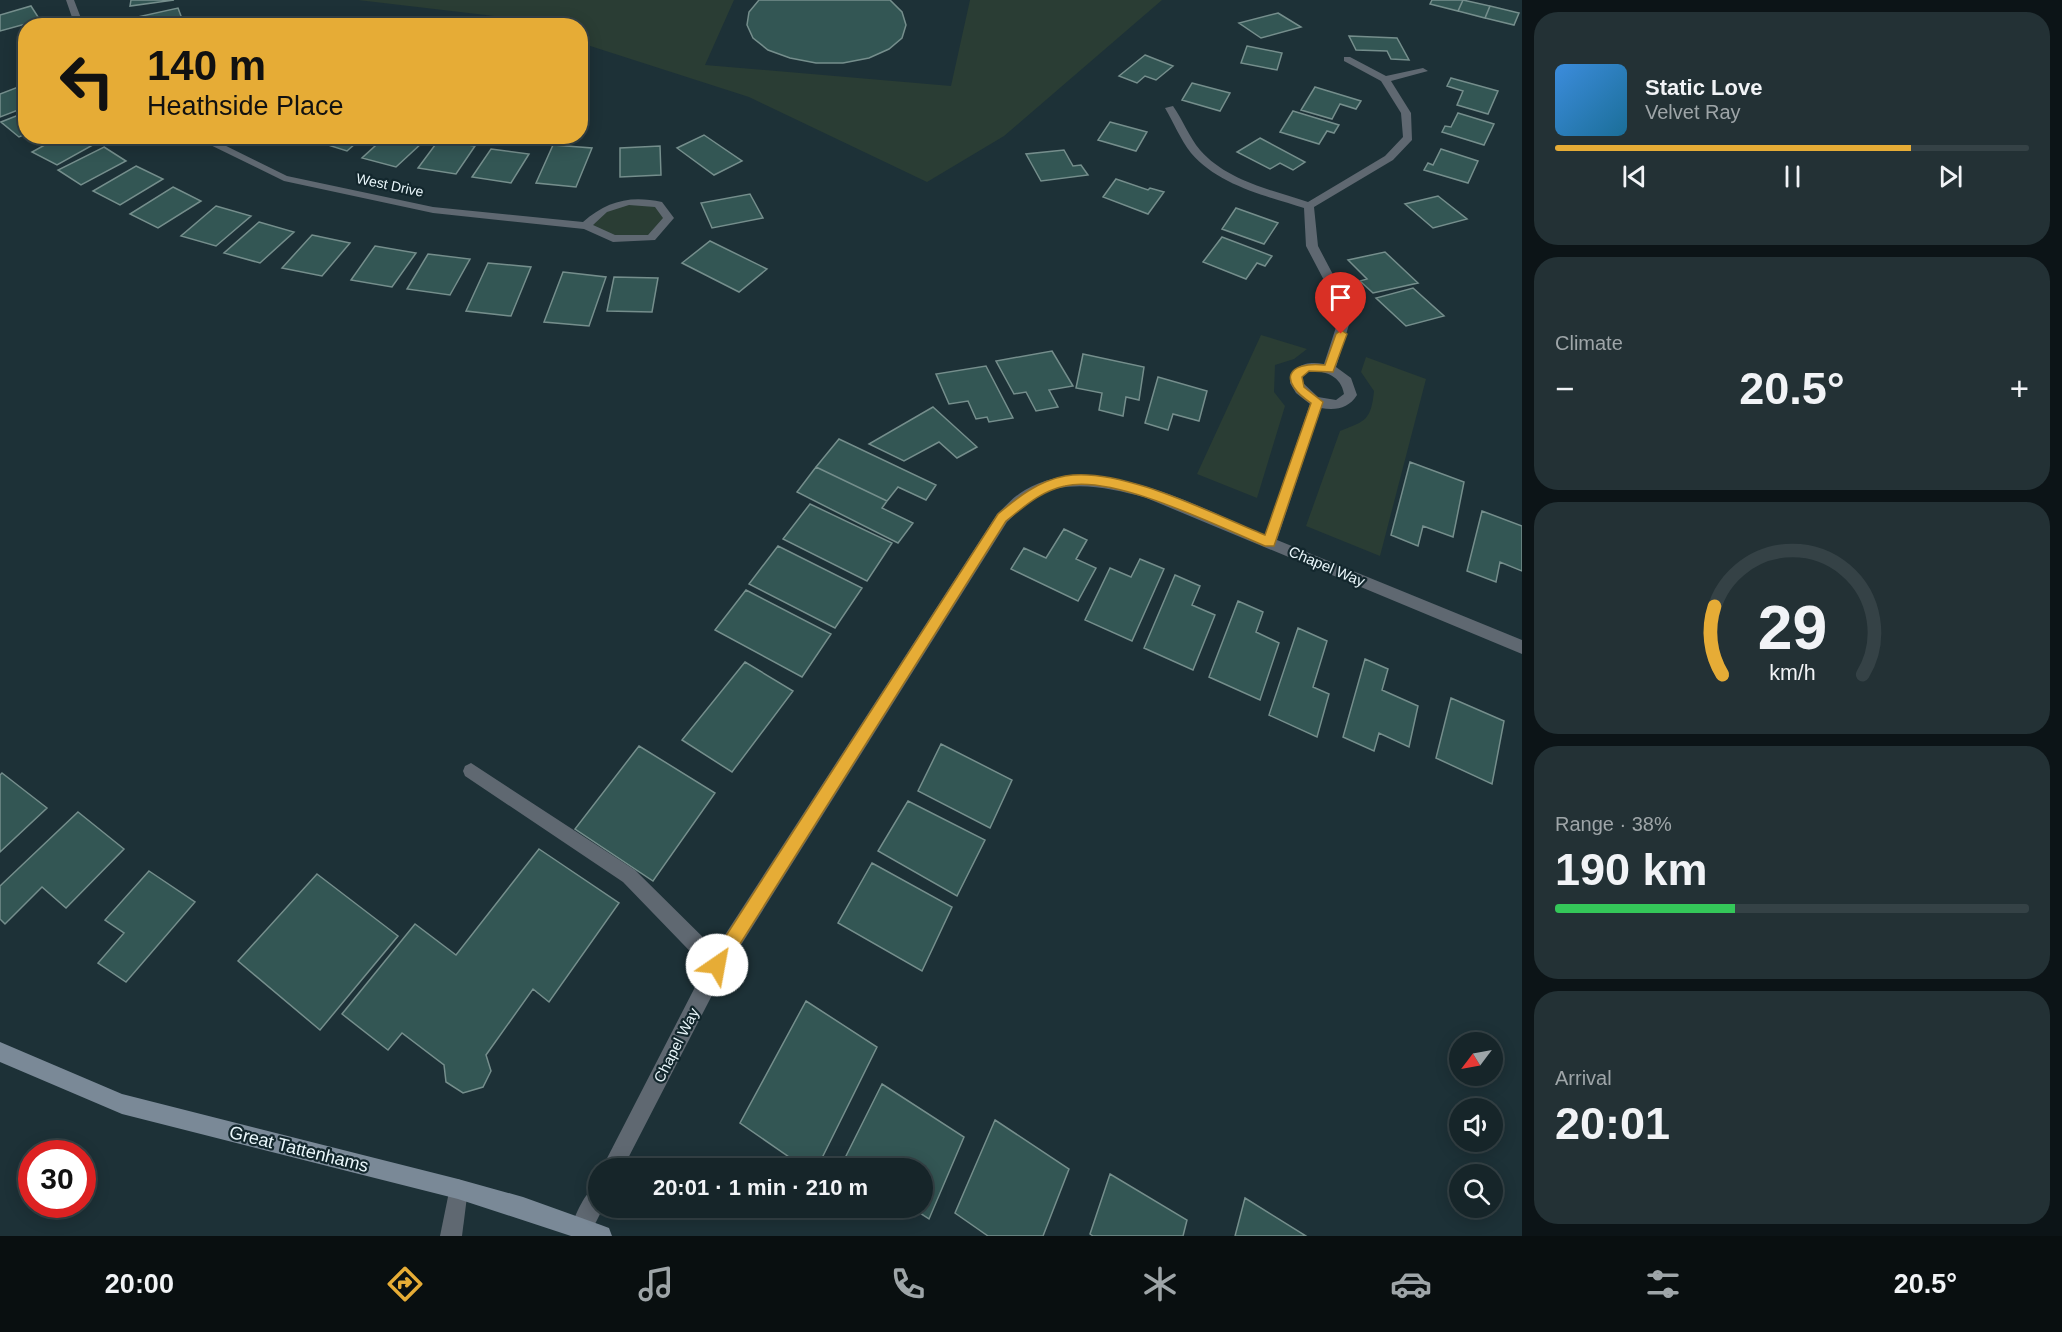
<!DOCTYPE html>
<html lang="en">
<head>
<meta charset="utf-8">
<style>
	body { margin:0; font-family:Arial,sans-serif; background:#233135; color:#f1f3f6; height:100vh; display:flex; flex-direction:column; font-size:22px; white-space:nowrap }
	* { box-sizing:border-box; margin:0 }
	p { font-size:20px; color:#9ea5a8 }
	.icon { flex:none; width:33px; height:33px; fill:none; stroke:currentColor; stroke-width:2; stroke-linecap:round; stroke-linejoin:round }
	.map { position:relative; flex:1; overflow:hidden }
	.drawer { display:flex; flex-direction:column; gap:12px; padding:12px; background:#0c1417; width:540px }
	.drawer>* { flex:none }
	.top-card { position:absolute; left:18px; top:18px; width:570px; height:126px; border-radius:24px; box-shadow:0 3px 15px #0003,0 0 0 2px #354246; background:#e6ac36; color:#111; overflow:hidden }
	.needle { width:39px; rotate:238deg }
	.buttons { position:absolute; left:1449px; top:1032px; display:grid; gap:12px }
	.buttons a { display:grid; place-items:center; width:54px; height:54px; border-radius:50%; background:#162529; box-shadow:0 3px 15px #0003,0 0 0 2px #354246; font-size:30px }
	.speed { position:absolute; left:18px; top:1140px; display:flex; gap:12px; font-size:30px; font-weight:700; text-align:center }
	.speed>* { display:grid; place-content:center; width:78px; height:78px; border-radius:50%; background:#162529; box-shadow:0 3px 15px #0003,0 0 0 2px #354246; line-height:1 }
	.speed .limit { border:9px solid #d22; background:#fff; color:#111 }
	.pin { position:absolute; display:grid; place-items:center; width:51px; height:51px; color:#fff; margin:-62px -26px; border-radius:50% 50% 50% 0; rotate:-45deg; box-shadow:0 0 6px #0007 }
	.pin .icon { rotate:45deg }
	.me { position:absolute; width:66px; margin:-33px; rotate:33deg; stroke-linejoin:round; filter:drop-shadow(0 0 4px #0008) }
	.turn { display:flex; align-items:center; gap:21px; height:126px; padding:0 30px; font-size:27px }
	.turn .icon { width:78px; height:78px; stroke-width:2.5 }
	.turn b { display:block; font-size:42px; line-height:51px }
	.big { font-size:45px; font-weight:800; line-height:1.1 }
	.drawer .widget { flex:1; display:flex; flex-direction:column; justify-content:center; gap:9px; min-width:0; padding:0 21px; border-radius:24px; background:#233135 }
	.drawer .dial { align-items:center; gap:0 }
	.dial svg { height:156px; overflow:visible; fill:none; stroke:#354246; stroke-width:7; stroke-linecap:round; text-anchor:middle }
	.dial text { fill:#f1f3f6; stroke:none }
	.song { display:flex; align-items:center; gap:18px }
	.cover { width:72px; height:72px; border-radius:9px; background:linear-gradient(135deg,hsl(210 70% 55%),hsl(200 70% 35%)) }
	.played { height:6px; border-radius:3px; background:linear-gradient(90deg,#e6ac36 75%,#354246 75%) }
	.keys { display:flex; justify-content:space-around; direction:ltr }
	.heat { display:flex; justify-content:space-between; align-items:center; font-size:33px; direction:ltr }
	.charge { height:9px; border-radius:4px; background:linear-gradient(90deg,#34c759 38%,#354246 0) }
	.trip { position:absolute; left:588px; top:1158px; width:345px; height:60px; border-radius:30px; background:#162529; box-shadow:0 3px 15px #0003,0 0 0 2px #354246; font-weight:800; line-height:60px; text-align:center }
	.tab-bar { display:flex; height:96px; justify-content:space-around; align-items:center; background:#090f10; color:#9ea5a8 }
	.tab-bar .icon { width:42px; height:42px }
	.tab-bar .active { color:#e6ac36 }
	.tab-bar b { font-size:27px; color:#f1f3f6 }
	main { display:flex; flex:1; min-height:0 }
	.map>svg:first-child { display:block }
	.green { fill:#2a3d34 }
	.building { fill:#335654; stroke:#758e8c; stroke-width:1.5 }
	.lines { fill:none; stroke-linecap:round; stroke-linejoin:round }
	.service { fill:#5f6871; fill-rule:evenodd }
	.minor { fill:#5f6871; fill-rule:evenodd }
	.tertiary { fill:#5f6871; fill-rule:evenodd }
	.secondary { fill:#7a8997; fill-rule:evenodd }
	.route { fill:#e6ac36; stroke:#967023; stroke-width:1.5 }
	.labels { text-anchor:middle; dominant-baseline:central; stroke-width:4.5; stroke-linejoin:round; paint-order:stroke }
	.far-street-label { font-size:14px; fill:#eaf7fb; stroke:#13272d }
	.street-label { font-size:15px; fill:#eaf7fb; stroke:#13272d }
	.near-street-label { font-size:18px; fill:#eaf7fb; stroke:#13272d }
</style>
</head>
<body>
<main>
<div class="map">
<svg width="1522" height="1236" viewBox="0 0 1522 1236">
	<rect width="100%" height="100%" fill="#1d3137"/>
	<path class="green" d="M358 0H734L705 65 951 86 970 0H1162L1004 136 927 182 749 97 581 43 580 26 525 25 494 16Z
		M628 202 658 204 669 218 651 238 613 239 586 226 603 210Z
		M1261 335 1307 349 1294 359 1275 365 1274 392 1285 406 1257 498 1197 474Z
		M1366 357 1426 379 1380 556 1306 526 1340 431C1366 421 1371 420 1374 391L1361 372Z"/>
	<path class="building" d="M131 0H174L130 6Z
		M759 0H890L902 12 906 25 902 38 889 49 869 58 843 63H816L790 58 768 50 753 38 747 25 749 12Z
		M1432 0H1463L1458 11 1430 4Z
		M1463 0 1490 6 1485 18 1458 11Z
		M31 6 40 20 0 31V15Z
		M1490 6 1519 13 1514 25 1485 18Z
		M178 8 184 24 136 26 133 18Z
		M1278 13 1301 27 1261 38 1239 23Z
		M1349 36 1397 38 1409 60 1391 59 1387 51 1356 50Z
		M1247 46 1282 53 1277 70 1241 63Z
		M1145 55 1173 66 1156 80 1145 76 1137 83 1119 76Z
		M1451 78 1498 91 1488 114 1457 105 1463 91 1447 86Z
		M1192 83 1230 93 1220 111 1182 100Z
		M26 84V107L0 117V94Z
		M1315 87 1361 101 1356 109 1340 104 1332 119 1301 110Z
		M1293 111 1339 125 1334 133 1327 131 1319 144 1280 132Z
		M26 112V134L19 137 1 122Z
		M1458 113 1494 124 1484 145 1442 132 1445 126 1451 127Z
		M1110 122 1147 132 1136 151 1098 140Z
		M704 135 742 161 714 175 677 148Z
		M61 136H91L100 141 57 165 32 152Z
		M320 136H364L347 151 315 141Z
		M386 136H408L424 141 396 167 362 158Z
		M1260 138 1305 162 1293 170 1280 163 1270 169 1237 152Z
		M438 141 475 146 456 174 418 168Z
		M553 145 592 148 576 187 536 183Z
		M660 146 661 175 620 177V148Z
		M104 147 126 161 81 185 58 170Z
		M491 149 529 154 511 183 472 177Z
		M1441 149 1478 161 1468 183 1424 170 1428 163 1433 165Z
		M1064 150 1073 166 1081 165 1088 175 1041 181 1026 154Z
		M136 166 163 179 120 205 93 191Z
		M1116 179 1148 190 1150 188 1164 192 1148 214 1103 197Z
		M173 187 201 201 158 228 130 214Z
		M750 194 763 218 712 228 701 203Z
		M1438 196 1467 219 1433 228 1405 204Z
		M216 206 251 216 216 246 181 236Z
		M1236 208 1278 223 1264 244 1222 229Z
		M259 222 294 232 260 263 224 253Z
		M312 235 350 243 322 276 282 268Z
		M1222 237 1272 256 1265 266 1257 263 1246 279 1203 262Z
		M710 241 767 269 739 292 682 263Z
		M375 246 416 253 392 287 351 280Z
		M1385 252 1418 283 1373 293 1360 281 1367 279 1348 260Z
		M428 254 470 259 450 295 407 289Z
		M488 263 531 267 511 316 466 311Z
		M563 272 606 277 589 326 544 322Z
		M614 277 658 278 652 312 607 311Z
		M1413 288 1444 316 1406 326 1376 298Z
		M1052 351 1073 386 1049 390 1058 407 1036 411 1026 392 1014 394 996 361Z
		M1083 354 1144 367 1139 400 1126 397 1123 416 1099 410 1102 393 1076 388Z
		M986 366 1013 418 989 422 987 417 976 419 968 401 949 404 936 374Z
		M1158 377 1207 391 1199 421 1173 414 1168 430 1145 423Z
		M933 407 977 447 957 458 939 442 904 461 869 444Z
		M839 439 936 485 926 500 898 487 887 501 816 467Z
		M1410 462 1464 482 1453 537 1423 526 1418 546 1391 535Z
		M816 467 887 501 882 508 913 523 898 543 797 492Z
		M810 504 892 543 867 581 783 539Z
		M1482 511 1522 526V571L1500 562 1496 582 1467 571Z
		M1064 529 1087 540 1076 559 1096 568 1078 601 1011 569 1024 548 1046 558Z
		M778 546 862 588 835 628 749 584Z
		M1140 559 1164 569 1132 641 1085 620 1110 568 1131 577Z
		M1175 575 1200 586 1192 605 1215 615 1193 670 1144 648Z
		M746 590 831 634 802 677 715 630Z
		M1238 601 1263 612 1256 632 1279 643 1260 700 1209 677Z
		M1298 628 1327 641 1313 687 1329 694 1317 737 1269 715Z
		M1365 659 1388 669 1382 690 1418 706 1409 747 1379 733 1374 751 1343 737Z
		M745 662 793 691 732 772 682 740Z
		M1451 698 1504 721 1492 784 1436 758Z
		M941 744 1012 780 990 828 918 791Z
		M639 746 715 793 653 881 575 829Z
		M2 773 47 808 0 852V775Z
		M908 801 985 840 957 896 878 851Z
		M78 812 124 849 66 908 42 887 5 924 0 919V886Z
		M539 849 619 903 549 1002 533 989 486 1055 491 1071 483 1087 463 1093 446 1082 444 1065 402 1033 388 1050 342 1014 415 924 456 955Z
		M872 863 952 907 922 971 838 923Z
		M149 871 195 902 126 982 98 963 124 933 105 920Z
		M317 874 398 936 320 1030 238 961Z
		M806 1001 877 1047 817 1168H805L740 1123Z
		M882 1084 964 1137 929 1219 912 1208H922V1168H856L844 1160Z
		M995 1120 1069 1169 1043 1236H988L955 1213Z
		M1110 1174 1187 1220 1183 1236H1093L1090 1234Z
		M1245 1198 1306 1236H1235Z"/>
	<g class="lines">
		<path class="service" d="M471 763 635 870 724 958 726 965 724 972 717 974 710 972 623 882 465 776 463 771 465 766Z"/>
		<path class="minor" d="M66 0H74L84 26H75Z
			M1344 57H1350L1386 76 1423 68 1428 71 1391 81 1411 113 1412 140 1393 160 1314 207 1318 246 1350 307 1351 318 1336 367 1351 378 1357 395C1349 408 1336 411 1321 408L1277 540 1522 640V654L1144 497C1109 488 1068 478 1035 497 1024 504 1016 514 1007 522L724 972 623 1168H602L710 958 997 514C1006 506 1014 496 1025 490 1095 449 1198 507 1265 535L1310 404 1296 393 1290 383C1292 364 1308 361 1324 364L1339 318 1338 307 1306 246 1304 208C1266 196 1218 185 1191 153 1180 139 1174 123 1165 108L1173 106C1183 120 1189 137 1200 150 1226 180 1271 190 1308 202L1385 156 1403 137 1401 113 1381 81 1344 61ZM1310 371C1326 371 1341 376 1344 394L1336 400 1318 397 1302 382 1303 376Z
			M192 136H206L287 176 433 207 583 222C607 201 630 195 662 202L674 218 655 240 613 242 584 229 433 213 284 181ZM629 205 655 207 663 218 648 235H615L593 225 607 212Z
			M598 1186V1208H603L589 1236H573L570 1229C576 1215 584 1191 598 1186Z"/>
		<path class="tertiary" d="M458 1179 465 1182 468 1189 462 1236H440L451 1182Z"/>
		<path class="secondary" d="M0 1042 122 1094 458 1179 523 1197 601 1225 609 1228 612 1236H571L458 1199 122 1114 0 1062Z"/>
	</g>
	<path class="route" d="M1341 330 1347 334 1333 372 1309 371 1302 377 1304 387 1323 402 1274 546H1265C1217 526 1114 474 1065 486 1041 491 1025 506 1006 521L723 971 717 973 711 971 708 965 711 959 998 514C1018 497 1038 481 1065 476 1120 466 1213 514 1265 535L1311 403C1278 381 1286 361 1325 365L1336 334Z"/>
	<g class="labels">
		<g class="far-street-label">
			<text transform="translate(390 185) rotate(12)">West Drive</text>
		</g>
		<g class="street-label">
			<text transform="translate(1327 566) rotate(23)">Chapel Way</text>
			<text transform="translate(676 1045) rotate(-63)">Chapel Way</text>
		</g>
		<g class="near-street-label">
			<text transform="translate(299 1149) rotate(14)">Great Tattenhams</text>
		</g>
	</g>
</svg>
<div class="buttons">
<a><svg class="needle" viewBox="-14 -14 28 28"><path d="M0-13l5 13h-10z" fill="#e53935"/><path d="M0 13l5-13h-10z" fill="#9ea5a8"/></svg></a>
<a><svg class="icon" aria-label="sound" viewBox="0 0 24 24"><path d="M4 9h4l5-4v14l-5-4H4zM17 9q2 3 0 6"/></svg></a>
<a><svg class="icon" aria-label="search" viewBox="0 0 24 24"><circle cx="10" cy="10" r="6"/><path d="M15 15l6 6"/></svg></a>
</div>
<div class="speed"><div class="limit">30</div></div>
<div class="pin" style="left:1341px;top:334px;background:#d93025"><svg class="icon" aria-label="arrive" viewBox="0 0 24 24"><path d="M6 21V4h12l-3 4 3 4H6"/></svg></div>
<svg class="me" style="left:717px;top:965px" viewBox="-20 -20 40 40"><circle r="19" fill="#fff"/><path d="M0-13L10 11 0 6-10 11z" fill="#e6ac36"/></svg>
<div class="trip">20:01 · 1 min · 210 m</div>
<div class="top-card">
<div class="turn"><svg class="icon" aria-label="left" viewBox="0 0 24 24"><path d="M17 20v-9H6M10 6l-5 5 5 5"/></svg><div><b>140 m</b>Heathside Place</div></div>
</div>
</div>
<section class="drawer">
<div class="widget">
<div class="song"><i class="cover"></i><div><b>Static Love</b><p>Velvet Ray</p></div></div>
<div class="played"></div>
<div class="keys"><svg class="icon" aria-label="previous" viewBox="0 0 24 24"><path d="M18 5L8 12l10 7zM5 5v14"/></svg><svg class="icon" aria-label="pause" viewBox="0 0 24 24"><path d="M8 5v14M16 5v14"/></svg><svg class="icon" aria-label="next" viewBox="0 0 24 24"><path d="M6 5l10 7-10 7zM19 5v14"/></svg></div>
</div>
<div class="widget"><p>Climate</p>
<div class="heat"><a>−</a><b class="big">20.5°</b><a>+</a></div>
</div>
<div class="widget dial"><svg viewBox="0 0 100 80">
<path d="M14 69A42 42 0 1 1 86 69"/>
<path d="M14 69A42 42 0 0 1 10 34" stroke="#e6ac36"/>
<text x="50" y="56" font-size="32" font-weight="700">29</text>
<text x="50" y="72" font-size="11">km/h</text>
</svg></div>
<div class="widget"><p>Range · 38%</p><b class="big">190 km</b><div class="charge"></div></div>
<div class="widget"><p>Arrival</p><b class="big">20:01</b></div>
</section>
</main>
<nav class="tab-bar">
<b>20:00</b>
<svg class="icon active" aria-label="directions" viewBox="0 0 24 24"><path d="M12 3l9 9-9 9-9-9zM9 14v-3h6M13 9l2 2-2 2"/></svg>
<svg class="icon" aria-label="music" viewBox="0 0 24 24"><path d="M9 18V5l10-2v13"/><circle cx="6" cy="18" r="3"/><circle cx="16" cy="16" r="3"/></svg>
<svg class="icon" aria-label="phone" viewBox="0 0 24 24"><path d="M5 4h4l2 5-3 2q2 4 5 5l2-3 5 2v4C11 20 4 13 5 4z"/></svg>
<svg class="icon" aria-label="climate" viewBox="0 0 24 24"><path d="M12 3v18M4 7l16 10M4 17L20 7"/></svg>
<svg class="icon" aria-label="car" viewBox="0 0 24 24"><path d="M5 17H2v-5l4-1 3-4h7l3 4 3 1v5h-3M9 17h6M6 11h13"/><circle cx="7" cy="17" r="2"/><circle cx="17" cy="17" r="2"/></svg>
<svg class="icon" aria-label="filters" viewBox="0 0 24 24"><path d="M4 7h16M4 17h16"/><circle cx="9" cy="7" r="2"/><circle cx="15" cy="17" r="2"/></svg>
<b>20.5°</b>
</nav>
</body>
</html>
